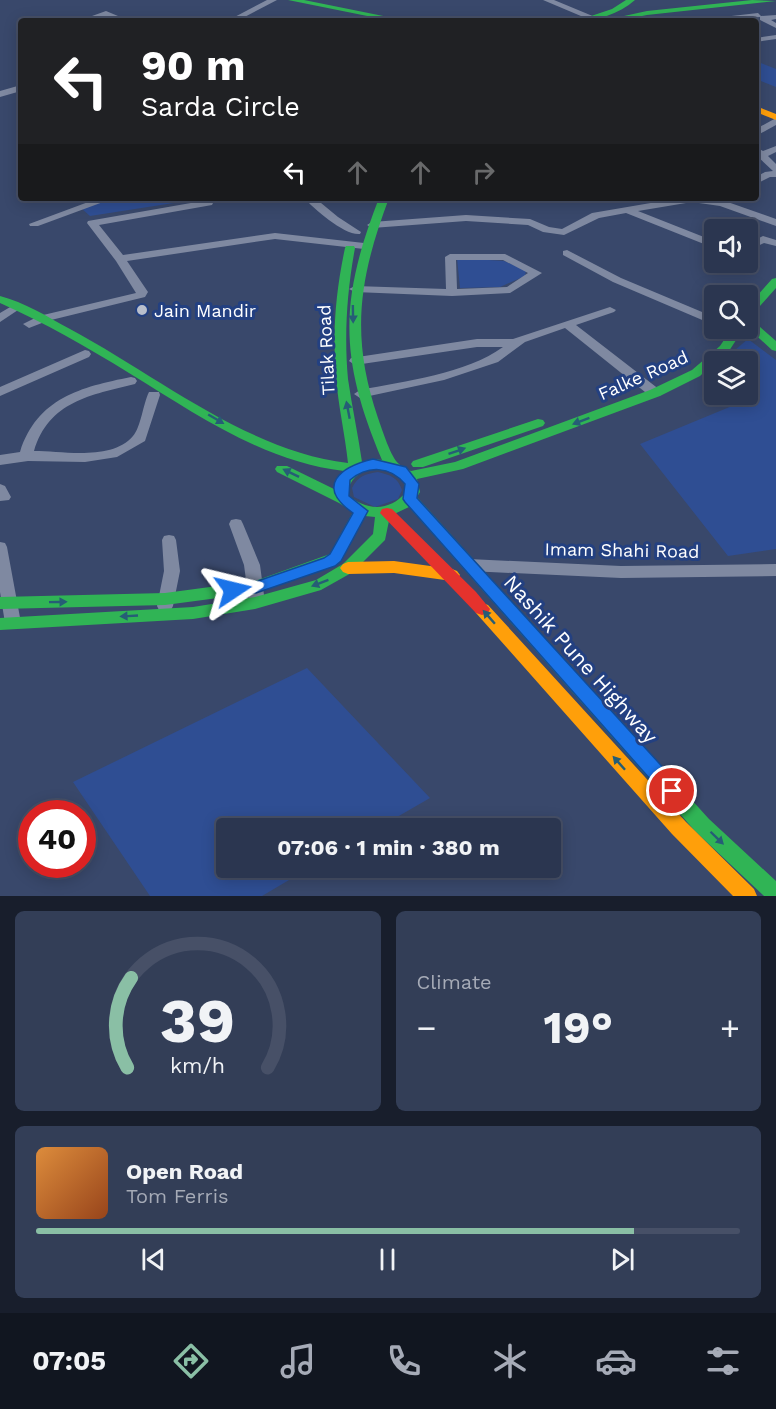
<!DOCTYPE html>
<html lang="en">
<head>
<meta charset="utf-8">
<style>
	body { margin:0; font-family:"Work Sans",sans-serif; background:#333e57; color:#f1f3f6; height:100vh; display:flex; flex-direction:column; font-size:22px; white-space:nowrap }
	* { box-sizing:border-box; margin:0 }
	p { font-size:20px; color:#a6abb7 }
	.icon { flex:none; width:33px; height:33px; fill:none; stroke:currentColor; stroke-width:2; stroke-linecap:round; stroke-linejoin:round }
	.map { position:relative; height:896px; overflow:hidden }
	.sheet { display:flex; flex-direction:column; gap:15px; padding:15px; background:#181e2c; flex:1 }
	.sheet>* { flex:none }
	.guide { position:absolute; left:18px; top:18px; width:741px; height:183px; border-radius:6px; box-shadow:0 3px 15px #0003,0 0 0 2px #475067; background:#202124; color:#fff; overflow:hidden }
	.controls { position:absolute; left:704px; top:219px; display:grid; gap:12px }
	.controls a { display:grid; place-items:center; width:54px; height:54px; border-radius:6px; background:#2b3650; box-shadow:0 3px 15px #0003,0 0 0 2px #475067; font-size:30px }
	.speed { position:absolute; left:18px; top:800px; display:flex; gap:12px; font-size:30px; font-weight:700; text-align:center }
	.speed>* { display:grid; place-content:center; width:78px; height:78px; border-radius:50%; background:#2b3650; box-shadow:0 3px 15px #0003,0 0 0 2px #475067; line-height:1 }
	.speed .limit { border:9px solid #d22; background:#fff; color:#111 }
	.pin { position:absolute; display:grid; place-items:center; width:51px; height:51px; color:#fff; margin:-26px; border:3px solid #fff; border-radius:50%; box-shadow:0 2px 6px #0007 }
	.me { position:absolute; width:66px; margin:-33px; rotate:80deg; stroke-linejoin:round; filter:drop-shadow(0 0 4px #0008) }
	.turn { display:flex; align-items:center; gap:21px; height:126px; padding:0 24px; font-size:27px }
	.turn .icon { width:78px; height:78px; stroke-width:2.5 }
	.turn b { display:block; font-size:42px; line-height:51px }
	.lanes { display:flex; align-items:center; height:57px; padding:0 24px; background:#0003; justify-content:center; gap:30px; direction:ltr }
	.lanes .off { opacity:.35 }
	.big { font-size:45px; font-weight:700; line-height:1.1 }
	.sheet .widget { flex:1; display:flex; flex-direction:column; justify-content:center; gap:9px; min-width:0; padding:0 21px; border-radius:9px; background:#333e57 }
	.sheet .dial { align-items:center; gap:0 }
	.dial svg { height:156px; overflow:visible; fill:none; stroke:#475067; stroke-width:7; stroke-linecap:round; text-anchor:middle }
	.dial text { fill:#f1f3f6; stroke:none }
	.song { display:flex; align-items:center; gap:18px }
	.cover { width:72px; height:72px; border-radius:9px; background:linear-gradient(135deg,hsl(30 70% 55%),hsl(20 70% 35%)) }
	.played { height:6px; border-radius:3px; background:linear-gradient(90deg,#8abfa5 85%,#475067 85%) }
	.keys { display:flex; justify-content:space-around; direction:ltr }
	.heat { display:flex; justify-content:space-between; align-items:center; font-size:33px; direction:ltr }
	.sheet .tiles { flex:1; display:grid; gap:15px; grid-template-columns:1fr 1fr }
	.widget:last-child { grid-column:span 2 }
	.trip { position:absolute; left:216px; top:818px; width:345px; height:60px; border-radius:6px; background:#2b3650; box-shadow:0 3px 15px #0003,0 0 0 2px #475067; font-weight:700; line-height:60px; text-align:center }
	.tabs { display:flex; height:96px; justify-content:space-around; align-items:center; background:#111620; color:#a6abb7 }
	.tabs .icon { width:42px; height:42px }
	.tabs .active { color:#8abfa5 }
	.tabs b { font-size:27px; color:#f1f3f6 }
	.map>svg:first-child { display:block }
	.green { fill:#2f4e93 }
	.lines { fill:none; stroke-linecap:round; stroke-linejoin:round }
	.street { fill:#7f89a1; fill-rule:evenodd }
	.fast { fill:#30b455; fill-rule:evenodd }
	.slow { fill:#ff9f0a; fill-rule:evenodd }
	.jam { fill:#e5322d; fill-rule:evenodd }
	.oneway { fill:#265d76 }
	.route { fill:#1a73e8; stroke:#114b97; stroke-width:1.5 }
	.poi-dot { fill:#babfcb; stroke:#234081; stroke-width:2 }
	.labels { text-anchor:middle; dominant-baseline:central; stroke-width:6; stroke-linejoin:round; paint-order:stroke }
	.poi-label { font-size:18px; fill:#fff; stroke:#234081; text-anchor:start }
	.street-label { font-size:18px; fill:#fff; stroke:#234081 }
	.near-street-label { font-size:21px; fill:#fff; stroke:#234081 }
</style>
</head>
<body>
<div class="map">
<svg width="776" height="896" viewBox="0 0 776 896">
	<rect width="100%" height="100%" fill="#39486b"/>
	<path class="green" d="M756 61 776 69V87L756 79Z
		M110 198H190L193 200 90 216 81 208Z
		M457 258 504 261 526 270 525 276 500 287 460 288Z
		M748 339 776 360V549L728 556 640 444 732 406 721 395 747 394V362L722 361Z
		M378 472C391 475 398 478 402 490L398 499 375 507 354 497 352 488C358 476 365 474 378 472Z
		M307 668 430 798 378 828H226V867H311L262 896H150L73 782Z"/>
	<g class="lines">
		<path class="street" d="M267 0H277L237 21H227Z
			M543 0H554L595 17 588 19Z
			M106 11 130 21H119L106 16 89 21H78Z
			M758 13 761 16 776 15V19L771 20 776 23V28L760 20V17L725 21H701L705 19Z
			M776 35V39L756 42V38Z
			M21 85V91L0 97V91Z
			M776 118V125L756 136V129Z
			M776 146V152L768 156 776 164V177H770L756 184V177L765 172 773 171 756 155V147L763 151Z
			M99 198H114L38 226H30L29 224Z
			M304 198H315L338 217 361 232 360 234C345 236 314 209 304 198Z
			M680 198 722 200 776 219V226L720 206 692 202 638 211 714 241V248L626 213 599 218 564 235 543 232 528 225 466 221 372 228 367 225 372 222 466 215 530 219 549 227 562 229 592 213Z
			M208 200 213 203 212 205 99 225 123 255 275 233 364 243 369 246 364 249 275 239 127 261 148 292 145 297 47 321 29 328 23 324 39 316 136 293 116 261 87 223 88 221Z
			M763 236 776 240V246L764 243 747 251V244Z
			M567 250 621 278 714 317V325L613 282 563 255V251Z
			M450 254H505L542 273 510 293 452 296 355 292 349 289 355 286 446 289 445 257ZM456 260H503L528 273 507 287 457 289Z
			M17 303 23 306 21 308 0 322V313Z
			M610 307 616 310 614 312 576 325 660 390 661 393 660 396H650L565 328 525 342 498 362 444 380 360 398 354 394 360 390C405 381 466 374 503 347H477L355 365 349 361 351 358 477 339H513Z
			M85 350 89 351 91 354 89 357 0 396V387Z
			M131 377 135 378 137 381 135 384C91 395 49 401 34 451 63 451 112 461 133 436 141 427 143 404 149 392H159L160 395 145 441 117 457 85 462 28 461 0 465V455L20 452C37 398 81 387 131 377Z
			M0 484 5 486 11 497 9 500 0 501Z
			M236 519 241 520 243 524 260 565 264 595 262 599 256 601 250 599 248 595 244 565 229 524 231 520Z
			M169 535 174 536 176 540 180 571 173 606 171 610 165 612 159 610 157 606 164 571 162 540 164 536Z
			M0 542 5 543 7 547 21 623 19 627 13 629 7 627 5 623 0 592Z
			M469 559 621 566 776 564V576L621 578 469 571 464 569 461 565 464 561Z"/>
		<path class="fast" d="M288 0H304L408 21H392Z
			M626 0H635C619 14 597 21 576 21L612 9Z
			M752 0 776 1 647 15 617 21H601L647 11Z
			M379 198H389C359 278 350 336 378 418 382 429 391 458 399 464 402 467 407 469 411 471L455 462 650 390 692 370 720 346 728 334V328L740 329V334L729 351 714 362 700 376 660 396 463 469 417 479 420 492 417 497 709 819 776 881V896H764L695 831 409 507 390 516 385 540 353 572 321 590 255 609 193 619 0 630V618L193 607 255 597 316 580 343 564 373 534 375 517 365 516 340 562 256 593 165 605 0 609V597L165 593 255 581 330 554 353 512 339 503 277 472 275 469 277 466H287L334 489 344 471C264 462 196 414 129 373 87 347 45 323 0 303V296C24 302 48 317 70 329 158 376 247 451 348 463 345 434 338 405 336 376 332 333 336 290 345 248L346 246H354L355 248C347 291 344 335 348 379 352 407 358 434 362 462L373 459 382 460C339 358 339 301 379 198ZM373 469 388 470 403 479 406 492C390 512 365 511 347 494 350 479 358 472 373 469Z
			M776 278V288L751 316 747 317 751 319 776 341V351L772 350 747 327V307L772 279Z
			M538 419 543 420 545 423 543 426 423 467H413L411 464 413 461Z"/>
		<path class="slow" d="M756 106 776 114V120L756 112Z
			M394 561 452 569 457 571 460 575 457 579 452 581 394 573 348 574 343 572 340 568 343 564 348 562Z
			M482 603 488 605 686 822 754 889 757 896H733L672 834 476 613 474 609 476 605Z"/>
		<path class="jam" d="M387 508 392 509 476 592 490 609 488 613 482 615 476 613 380 513 382 509Z"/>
	</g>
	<defs><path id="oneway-solid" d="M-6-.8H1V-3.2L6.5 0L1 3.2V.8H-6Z" transform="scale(1.5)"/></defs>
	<g class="oneway">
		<use href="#oneway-solid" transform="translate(353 314) rotate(89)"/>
		<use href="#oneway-solid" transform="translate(348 410) rotate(-101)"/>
		<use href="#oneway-solid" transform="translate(216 419) rotate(30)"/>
		<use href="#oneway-solid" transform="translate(581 421) rotate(159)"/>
		<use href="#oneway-solid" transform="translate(457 451) rotate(-19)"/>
		<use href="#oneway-solid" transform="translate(291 473) rotate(-154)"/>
		<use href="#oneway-solid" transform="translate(320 583) rotate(159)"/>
		<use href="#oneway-solid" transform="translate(58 602) rotate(-1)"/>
		<use href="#oneway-solid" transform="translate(129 616) rotate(177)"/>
		<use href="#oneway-solid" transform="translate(489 617) rotate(-131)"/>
		<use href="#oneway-solid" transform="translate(619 763) rotate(-132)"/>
		<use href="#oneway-solid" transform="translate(717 838) rotate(44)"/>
	</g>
	<path class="route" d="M373 459 406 467 419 484 417 498 679 785 681 791 679 797 672 799 666 797 405 502 403 499 405 484C390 466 368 465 350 480L349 496 368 511 341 561 335 566 256 593 227 595 225 590 227 586 255 582 324 558 330 554 353 513C315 486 340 467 373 459Z"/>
	<circle class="poi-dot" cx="142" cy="310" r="6"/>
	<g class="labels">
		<g class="poi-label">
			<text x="154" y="310">Jain Mandir</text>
		</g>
		<g class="street-label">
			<text transform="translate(326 350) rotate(-93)">Tilak Road</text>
			<text transform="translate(643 375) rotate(-24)">Falke Road</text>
			<text transform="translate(622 550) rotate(1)">Imam Shahi Road</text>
		</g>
		<g class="near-street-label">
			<text transform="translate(581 659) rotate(48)">Nashik Pune Highway</text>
		</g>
	</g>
</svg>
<div class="controls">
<a><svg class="icon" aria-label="sound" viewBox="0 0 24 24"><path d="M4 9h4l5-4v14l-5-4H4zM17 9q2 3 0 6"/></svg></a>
<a><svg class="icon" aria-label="search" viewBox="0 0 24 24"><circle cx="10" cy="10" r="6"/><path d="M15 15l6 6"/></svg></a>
<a><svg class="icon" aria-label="layers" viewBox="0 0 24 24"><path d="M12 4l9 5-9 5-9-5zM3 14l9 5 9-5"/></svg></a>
</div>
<div class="speed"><div class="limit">40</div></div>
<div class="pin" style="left:672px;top:791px;background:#d93025"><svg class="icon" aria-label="arrive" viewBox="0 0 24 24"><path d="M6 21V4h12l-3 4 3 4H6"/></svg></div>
<svg class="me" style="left:233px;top:590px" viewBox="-20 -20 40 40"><path d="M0-17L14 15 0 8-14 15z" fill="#1a73e8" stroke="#fff" stroke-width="4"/></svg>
<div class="trip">07:06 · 1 min · 380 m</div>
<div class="guide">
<div class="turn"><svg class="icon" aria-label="left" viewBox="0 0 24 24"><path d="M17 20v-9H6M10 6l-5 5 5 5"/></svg><div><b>90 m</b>Sarda Circle</div></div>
<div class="lanes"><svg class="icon" aria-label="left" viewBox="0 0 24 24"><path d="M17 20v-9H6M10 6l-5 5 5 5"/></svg><svg class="icon off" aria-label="ahead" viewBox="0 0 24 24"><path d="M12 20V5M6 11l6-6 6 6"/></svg><svg class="icon off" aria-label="ahead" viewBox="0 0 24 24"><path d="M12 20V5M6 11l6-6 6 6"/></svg><svg class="icon off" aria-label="right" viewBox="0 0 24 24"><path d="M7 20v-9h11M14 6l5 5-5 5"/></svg></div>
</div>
</div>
<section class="sheet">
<div class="tiles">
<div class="widget dial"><svg viewBox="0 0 100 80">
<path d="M14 69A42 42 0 1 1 86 69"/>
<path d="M14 69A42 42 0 0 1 16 23" stroke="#8abfa5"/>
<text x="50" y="56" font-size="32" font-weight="700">39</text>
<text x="50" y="72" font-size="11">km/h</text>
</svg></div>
<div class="widget"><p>Climate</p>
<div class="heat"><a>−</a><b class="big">19°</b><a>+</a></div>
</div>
<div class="widget">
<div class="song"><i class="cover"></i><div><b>Open Road</b><p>Tom Ferris</p></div></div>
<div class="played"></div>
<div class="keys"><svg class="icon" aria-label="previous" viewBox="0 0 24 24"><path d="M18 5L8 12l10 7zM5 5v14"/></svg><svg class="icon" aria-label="pause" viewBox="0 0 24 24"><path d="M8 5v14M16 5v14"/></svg><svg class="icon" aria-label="next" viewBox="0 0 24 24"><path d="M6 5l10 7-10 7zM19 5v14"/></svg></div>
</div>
</div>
</section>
<nav class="tabs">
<b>07:05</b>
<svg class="icon active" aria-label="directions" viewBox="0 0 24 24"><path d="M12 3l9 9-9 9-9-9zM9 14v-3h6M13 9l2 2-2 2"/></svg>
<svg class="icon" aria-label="music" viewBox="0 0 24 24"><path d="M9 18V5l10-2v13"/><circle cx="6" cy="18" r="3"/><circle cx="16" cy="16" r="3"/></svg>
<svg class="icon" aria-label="phone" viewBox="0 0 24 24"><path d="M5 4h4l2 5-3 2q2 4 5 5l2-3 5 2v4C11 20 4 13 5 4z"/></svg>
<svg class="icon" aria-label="climate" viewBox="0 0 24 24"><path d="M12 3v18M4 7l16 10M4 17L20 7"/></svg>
<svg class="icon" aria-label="car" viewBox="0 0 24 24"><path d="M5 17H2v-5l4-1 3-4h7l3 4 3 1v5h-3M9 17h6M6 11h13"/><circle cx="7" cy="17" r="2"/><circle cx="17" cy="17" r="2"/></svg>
<svg class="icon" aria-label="filters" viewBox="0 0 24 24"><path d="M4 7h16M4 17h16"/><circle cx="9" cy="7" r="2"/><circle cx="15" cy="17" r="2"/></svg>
</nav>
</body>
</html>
